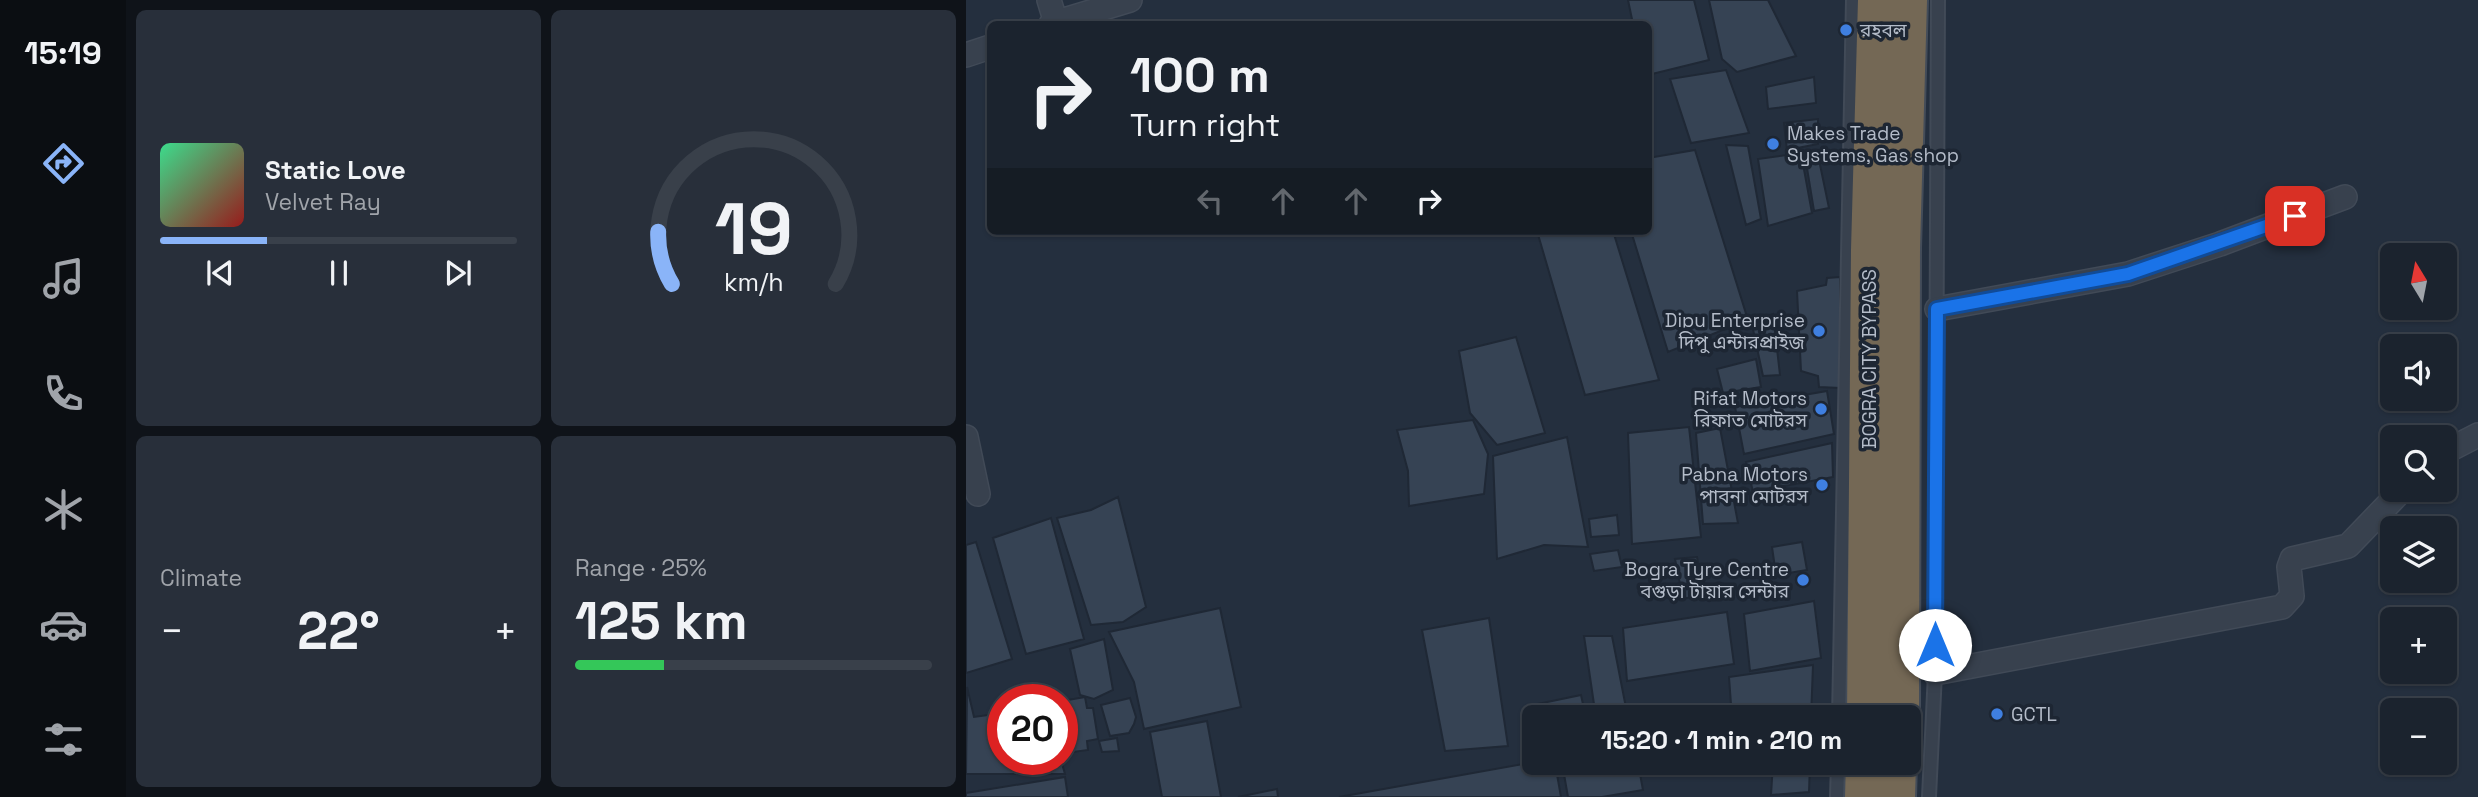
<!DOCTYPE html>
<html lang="en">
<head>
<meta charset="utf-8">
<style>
	body { margin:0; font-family:"Space Grotesk","Noto Sans Bengali",sans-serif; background:#282f3a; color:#f1f3f6; height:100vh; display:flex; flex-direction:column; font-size:26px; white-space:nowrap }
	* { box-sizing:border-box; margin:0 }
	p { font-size:23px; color:#a0a4aa }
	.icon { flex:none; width:38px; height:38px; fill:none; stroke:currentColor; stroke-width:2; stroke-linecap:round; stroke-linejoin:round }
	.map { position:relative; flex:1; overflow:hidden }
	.sheet { display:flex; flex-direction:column; gap:10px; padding:10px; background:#0f1319; width:840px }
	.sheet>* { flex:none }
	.banner { position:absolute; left:21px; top:21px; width:665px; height:214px; border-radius:10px; box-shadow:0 2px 5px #0004,0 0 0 2px #39404a; background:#1b232e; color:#f1f3f6; overflow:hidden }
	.needle { width:46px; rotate:350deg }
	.tools { position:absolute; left:1414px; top:243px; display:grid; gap:14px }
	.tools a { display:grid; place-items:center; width:77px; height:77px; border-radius:10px; background:#1b232e; box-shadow:0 2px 5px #0004,0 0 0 2px #39404a; font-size:35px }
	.speed { position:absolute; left:21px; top:684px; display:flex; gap:14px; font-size:35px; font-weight:700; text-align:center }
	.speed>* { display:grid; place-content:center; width:91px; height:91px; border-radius:50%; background:#1b232e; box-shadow:0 2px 5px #0004,0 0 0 2px #39404a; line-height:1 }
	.speed .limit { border:10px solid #d22; background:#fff; color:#111 }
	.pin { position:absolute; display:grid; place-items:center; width:60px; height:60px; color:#fff; margin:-30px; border-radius:14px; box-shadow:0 4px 10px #0006 }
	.me { position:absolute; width:77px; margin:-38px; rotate:0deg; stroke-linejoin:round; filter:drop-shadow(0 0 5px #0008) }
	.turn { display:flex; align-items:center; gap:24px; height:147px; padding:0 28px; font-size:32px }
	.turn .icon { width:91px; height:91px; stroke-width:2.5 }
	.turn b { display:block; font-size:49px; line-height:60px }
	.lanes { display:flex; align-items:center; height:66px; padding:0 28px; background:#0003; justify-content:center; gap:35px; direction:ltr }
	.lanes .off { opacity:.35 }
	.big { font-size:52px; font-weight:700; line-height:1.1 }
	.sheet .card { flex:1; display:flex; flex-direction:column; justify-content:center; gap:10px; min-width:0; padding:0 24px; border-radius:10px; background:#282f3a }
	.sheet .dial { align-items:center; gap:0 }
	.dial svg { height:182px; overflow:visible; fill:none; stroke:#39404a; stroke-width:7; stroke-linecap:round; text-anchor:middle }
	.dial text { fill:#f1f3f6; stroke:none }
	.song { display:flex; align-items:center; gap:21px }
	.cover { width:84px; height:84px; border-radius:10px; background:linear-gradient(135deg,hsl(150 70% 55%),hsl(0 70% 35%)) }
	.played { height:7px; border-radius:4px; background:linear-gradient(90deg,#8ab4f8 30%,#39404a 30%) }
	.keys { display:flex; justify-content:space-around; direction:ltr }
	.heat { display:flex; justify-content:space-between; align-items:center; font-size:38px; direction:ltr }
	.charge { height:10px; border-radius:5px; background:linear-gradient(90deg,#34c759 25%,#39404a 0) }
	.sheet .tiles { flex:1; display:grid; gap:10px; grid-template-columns:repeat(2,1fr) }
	.trip { position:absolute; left:556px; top:705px; width:399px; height:70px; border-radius:10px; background:#1b232e; box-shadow:0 2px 5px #0004,0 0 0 2px #39404a; font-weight:700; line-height:70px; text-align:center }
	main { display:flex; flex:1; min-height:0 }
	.menu { display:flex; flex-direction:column; width:126px; justify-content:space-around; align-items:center; background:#0b0e12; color:#a0a4aa }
	.menu .icon { width:49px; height:49px }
	.menu .on { color:#8ab4f8 }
	.menu b { font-size:32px; color:#f1f3f6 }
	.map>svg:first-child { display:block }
	.building { fill:#364354; stroke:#1f2835; stroke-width:2 }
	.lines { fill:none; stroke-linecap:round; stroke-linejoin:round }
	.lane-casing { stroke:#414a57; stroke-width:16 }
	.street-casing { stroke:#414a57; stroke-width:26 }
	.highway-casing { stroke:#434c59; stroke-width:42 }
	.lane { stroke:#38414e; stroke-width:12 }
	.street { stroke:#38414e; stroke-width:23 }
	.highway { stroke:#746855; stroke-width:38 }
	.route-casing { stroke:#114b97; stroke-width:18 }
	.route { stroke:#1a73e8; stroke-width:12 }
	.shop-dot { fill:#3f7fe0; stroke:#1d2633; stroke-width:2.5 }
	.labels { text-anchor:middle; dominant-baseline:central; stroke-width:7; stroke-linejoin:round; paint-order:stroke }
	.poi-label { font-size:19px; fill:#b4bcc9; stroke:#1d2633; text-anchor:end }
	.street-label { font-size:19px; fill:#b4bcc9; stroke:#1d2633 }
</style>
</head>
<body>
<main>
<nav class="menu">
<b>15:19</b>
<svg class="icon on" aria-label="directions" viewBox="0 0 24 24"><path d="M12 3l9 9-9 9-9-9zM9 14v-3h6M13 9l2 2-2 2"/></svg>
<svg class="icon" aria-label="music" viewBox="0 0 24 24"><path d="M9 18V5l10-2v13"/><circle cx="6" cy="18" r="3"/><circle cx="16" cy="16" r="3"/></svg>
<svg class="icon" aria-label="phone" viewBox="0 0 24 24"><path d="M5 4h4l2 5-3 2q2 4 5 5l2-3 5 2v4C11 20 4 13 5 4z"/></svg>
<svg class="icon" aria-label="climate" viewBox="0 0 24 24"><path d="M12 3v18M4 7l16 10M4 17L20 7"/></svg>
<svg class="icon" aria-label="car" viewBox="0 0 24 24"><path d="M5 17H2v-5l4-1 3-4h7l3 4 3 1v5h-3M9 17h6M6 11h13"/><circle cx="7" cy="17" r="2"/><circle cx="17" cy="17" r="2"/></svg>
<svg class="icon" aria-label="filters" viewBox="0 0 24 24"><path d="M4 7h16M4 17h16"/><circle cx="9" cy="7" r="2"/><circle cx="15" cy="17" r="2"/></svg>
</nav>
<section class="sheet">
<div class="tiles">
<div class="card">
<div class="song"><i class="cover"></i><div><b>Static Love</b><p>Velvet Ray</p></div></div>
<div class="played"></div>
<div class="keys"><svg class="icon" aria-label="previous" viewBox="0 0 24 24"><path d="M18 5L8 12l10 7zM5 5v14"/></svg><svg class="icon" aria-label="pause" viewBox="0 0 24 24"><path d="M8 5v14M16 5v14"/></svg><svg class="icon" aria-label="next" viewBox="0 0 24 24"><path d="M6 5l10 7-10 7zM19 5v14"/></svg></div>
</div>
<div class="card dial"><svg viewBox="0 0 100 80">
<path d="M14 69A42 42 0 1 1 86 69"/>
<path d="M14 69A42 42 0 0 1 8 46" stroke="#8ab4f8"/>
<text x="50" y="56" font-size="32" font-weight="700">19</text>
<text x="50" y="72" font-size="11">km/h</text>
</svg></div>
<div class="card"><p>Climate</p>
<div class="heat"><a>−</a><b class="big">22°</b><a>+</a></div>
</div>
<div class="card"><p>Range · 25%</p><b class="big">125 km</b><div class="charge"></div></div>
</div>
</section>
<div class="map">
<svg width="1512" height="797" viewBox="0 0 1512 797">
	<rect width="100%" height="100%" fill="#242f3e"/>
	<path class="building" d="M662 0H728L743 60 682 75V24H667Z
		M743 0H802L830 56 771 72 756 59Z
		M760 70 783 133 725 143 704 79Z
		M848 77 850 103 802 109 800 87Z
		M852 119V144L821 150 818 123Z
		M760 145 782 146 795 219 780 225Z
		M729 150 782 320 702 352 665 231H682V158Z
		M835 153 846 213 802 226 792 159Z
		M852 155 863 208 848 211 839 156Z
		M571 231H647L693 380 619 395Z
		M874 277V388L853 387 852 376 835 371 831 291 860 285 861 278Z
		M807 314 814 375 797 376 785 320Z
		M550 337 579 433 531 445 504 413 493 351Z
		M790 359 795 387 757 393 751 369Z
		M861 391 868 434 778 454 769 407Z
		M507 420 522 454 518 494 443 506 442 471 431 430Z
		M723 427 735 537 666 544 662 433Z
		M754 428 772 523 737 524 730 433Z
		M601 437 622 547 578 545 531 559 527 456Z
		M866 443 867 477 787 492 780 462Z
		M152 497 180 607 157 622 125 625 91 518 125 510Z
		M651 515 653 535 625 537 623 519Z
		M85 518 118 639 60 654 27 538Z
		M10 542 46 659 0 673V545Z
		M836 542 841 570 810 575 806 547Z
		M652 550 656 567 628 571 624 554Z
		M731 557 737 594 717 599 709 559Z
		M848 601 855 658 784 671 778 614Z
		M254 608 275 707 178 729 168 682 143 632Z
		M761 612 768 664 661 681 657 628Z
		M523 618 542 746 479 751 456 630Z
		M618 636H646L662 718H630Z
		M138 639 147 690 128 699 114 695 104 649Z
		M847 665 845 718H766L763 677Z
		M1 687 8 717 37 713V760H95L99 774H0Z
		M615 695 620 718H569V739L564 740 566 722 562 706Z
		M119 697 121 708H127L132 739 121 741 122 750 100 753 96 740V701Z
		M164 698 170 717 168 724 163 733 144 736 135 705Z
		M241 721 255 797H196L184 732Z
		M151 738 153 751 136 752 133 741Z
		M569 762 589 763 595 797H373Z
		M596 763H672L677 790 636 797H602Z
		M807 763H844L843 792 805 795Z
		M99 777 102 797H0V793Z
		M311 789 312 797H272Z"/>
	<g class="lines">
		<defs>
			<path id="lane" d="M873 718 887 0
				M871 797 872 763
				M963 797 969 673 972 0"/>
			<path id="street" d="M83 0 90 23
				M85 24 164 0
				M0 55 24 47
				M971 309 1162 274 1254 244 1379 197
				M0 437 12 494
				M1479 452 1512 435
				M969 673 1316 607 1326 596 1323 567 1326 559 1382 546 1436 490"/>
			<path id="highway" d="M900 718 904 250 911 0
				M934 718 935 248 942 0
				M898 797 899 763
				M930 797 931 763"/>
		</defs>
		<use href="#lane" class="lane-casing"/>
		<use href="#street" class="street-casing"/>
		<use href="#highway" class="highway-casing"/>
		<use href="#lane" class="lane"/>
		<use href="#street" class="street"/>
		<use href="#highway" class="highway"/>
	</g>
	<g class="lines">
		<defs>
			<path id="route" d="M969 645 971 309 1162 274 1329 216"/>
		</defs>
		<use href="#route" class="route-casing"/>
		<use href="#route" class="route"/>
	</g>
	<g class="shop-dot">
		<circle cx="880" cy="30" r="7"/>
		<circle cx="807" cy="144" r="7"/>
		<circle cx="853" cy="331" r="7"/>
		<circle cx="855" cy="409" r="7"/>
		<circle cx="856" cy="485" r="7"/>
		<circle cx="837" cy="580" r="7"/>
		<circle cx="1031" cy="714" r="7"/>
	</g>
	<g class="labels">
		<g class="poi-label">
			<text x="894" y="30" text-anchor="start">রহবল</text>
			<text x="821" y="133" text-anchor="start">Makes Trade<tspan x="821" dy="22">Systems, Gas shop</tspan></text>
			<text x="839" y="320">Dipu Enterprise<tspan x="839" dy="22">দিপু এন্টারপ্রাইজ</tspan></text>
			<text x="841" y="398">Rifat Motors<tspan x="841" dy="22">রিফাত মোটরস</tspan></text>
			<text x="842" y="474">Pabna Motors<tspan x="842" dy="22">পাবনা মোটরস</tspan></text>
			<text x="823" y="569">Bogra Tyre Centre<tspan x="823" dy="22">বগুড়া টায়ার সেন্টার</tspan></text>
			<text x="1045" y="714" text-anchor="start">GCTL</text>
		</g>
		<g class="street-label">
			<text transform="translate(903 359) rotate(-90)">BOGRA CITY BYPASS</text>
		</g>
	</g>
</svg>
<div class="tools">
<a><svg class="needle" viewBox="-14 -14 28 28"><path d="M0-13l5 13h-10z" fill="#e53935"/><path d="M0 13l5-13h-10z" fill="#a0a4aa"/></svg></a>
<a><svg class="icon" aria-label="sound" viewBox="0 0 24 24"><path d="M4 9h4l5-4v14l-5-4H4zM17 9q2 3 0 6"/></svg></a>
<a><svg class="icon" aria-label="search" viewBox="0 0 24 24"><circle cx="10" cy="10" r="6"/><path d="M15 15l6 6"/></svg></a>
<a><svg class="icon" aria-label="layers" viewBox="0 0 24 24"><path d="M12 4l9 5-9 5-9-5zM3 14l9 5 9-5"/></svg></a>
<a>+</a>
<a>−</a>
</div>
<div class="speed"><div class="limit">20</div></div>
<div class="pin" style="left:1329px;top:216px;background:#d93025"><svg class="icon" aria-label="arrive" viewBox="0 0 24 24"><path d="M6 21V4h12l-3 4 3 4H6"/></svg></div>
<svg class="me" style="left:969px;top:645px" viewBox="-20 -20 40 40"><circle r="19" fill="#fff"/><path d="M0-13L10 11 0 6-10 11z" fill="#1a73e8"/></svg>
<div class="trip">15:20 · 1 min · 210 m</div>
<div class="banner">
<div class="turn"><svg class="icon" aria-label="right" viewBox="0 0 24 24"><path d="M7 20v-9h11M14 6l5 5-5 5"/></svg><div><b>100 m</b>Turn right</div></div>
<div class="lanes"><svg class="icon off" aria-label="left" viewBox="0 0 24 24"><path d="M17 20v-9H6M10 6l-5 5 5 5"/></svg><svg class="icon off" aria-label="ahead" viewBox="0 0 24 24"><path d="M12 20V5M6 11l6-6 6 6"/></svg><svg class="icon off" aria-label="ahead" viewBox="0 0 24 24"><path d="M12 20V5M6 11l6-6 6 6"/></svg><svg class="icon" aria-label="right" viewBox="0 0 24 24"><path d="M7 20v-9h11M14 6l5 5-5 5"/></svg></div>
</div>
</div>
</main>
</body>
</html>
